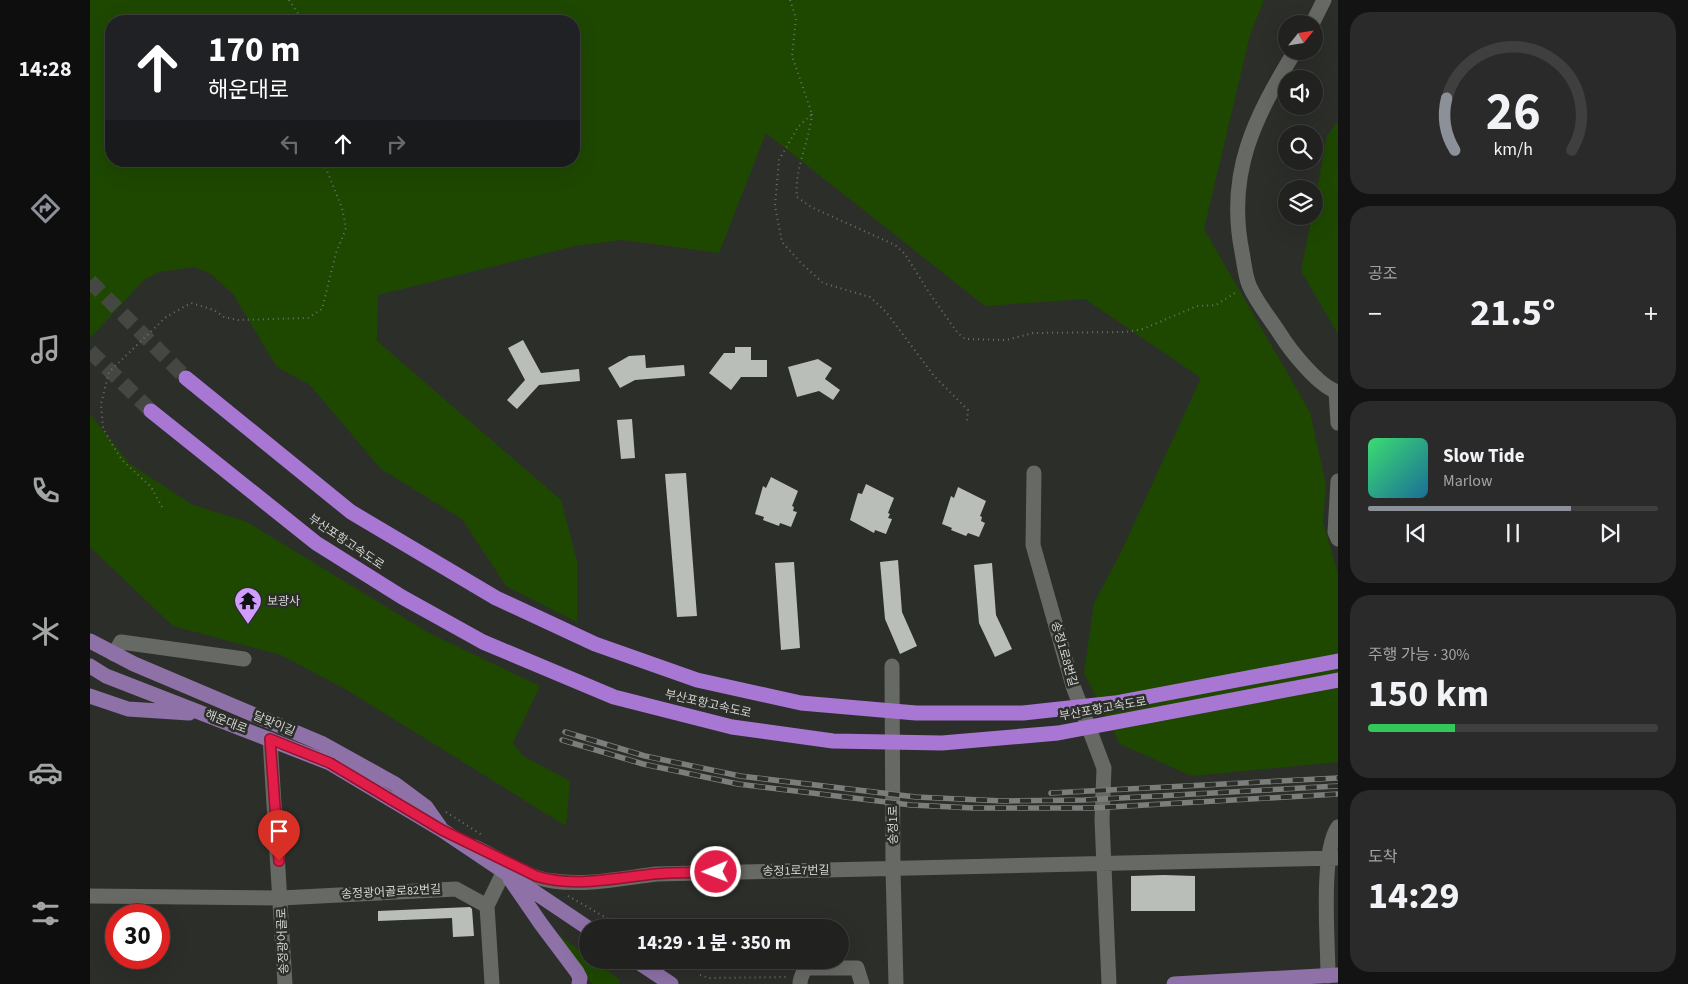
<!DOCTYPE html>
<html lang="ko">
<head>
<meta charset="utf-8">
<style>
	body { margin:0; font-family:"Source Sans 3","Noto Sans KR",sans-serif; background:#292a29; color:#f1f3f6; height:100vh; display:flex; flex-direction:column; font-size:19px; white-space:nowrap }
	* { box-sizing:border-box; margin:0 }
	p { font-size:16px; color:#a2a4a5 }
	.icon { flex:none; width:28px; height:28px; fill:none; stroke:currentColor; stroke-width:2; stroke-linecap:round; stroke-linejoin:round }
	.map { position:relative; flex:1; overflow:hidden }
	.details { display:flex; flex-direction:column; gap:12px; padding:12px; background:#121312; width:350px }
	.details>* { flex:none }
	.top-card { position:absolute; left:15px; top:15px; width:475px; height:152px; border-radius:20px; box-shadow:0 5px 20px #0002,0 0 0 1px #3e3f3e; background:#202124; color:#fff; overflow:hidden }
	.needle { width:32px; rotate:60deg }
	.tools { position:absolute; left:1188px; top:15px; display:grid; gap:10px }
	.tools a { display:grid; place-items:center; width:45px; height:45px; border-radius:50%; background:#212220; box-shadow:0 5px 20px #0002,0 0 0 1px #3e3f3e; font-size:25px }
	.speed { position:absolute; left:15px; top:904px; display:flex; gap:10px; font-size:25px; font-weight:700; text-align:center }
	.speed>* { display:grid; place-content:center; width:65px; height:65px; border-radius:50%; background:#212220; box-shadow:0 5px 20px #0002,0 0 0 1px #3e3f3e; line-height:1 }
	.speed .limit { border:8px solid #d22; background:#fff; color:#111 }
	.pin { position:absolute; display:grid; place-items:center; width:42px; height:42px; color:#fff; margin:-51px -21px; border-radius:50% 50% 50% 0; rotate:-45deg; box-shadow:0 0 5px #0007 }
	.pin .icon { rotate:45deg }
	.me { position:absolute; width:55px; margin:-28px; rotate:269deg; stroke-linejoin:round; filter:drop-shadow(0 0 4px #0008) }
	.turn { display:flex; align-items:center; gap:18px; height:105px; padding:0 20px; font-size:22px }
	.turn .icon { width:65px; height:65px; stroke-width:2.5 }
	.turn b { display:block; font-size:35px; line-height:42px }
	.lanes { display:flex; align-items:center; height:48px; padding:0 20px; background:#0003; justify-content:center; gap:25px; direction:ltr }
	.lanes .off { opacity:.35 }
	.big { font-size:38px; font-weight:700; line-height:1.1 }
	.details .widget { flex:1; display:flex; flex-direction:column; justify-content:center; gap:8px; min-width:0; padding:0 18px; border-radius:20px; background:#292a29 }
	.details .dial { align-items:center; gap:0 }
	.dial svg { height:130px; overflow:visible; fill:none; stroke:#3e3f3e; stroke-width:7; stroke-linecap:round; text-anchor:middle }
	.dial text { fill:#f1f3f6; stroke:none }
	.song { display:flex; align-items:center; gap:15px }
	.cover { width:60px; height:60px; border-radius:8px; background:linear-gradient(135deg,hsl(140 70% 55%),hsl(200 70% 35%)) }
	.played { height:5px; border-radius:2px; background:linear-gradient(90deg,#8c9099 70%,#3e3f3e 70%) }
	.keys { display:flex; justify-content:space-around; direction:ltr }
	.heat { display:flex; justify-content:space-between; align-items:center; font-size:28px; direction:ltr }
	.charge { height:8px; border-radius:4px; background:linear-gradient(90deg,#34c759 30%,#3e3f3e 0) }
	.trip { position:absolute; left:489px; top:919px; width:270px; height:50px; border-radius:25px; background:#212220; box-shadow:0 5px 20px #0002,0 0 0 1px #3e3f3e; font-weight:700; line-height:50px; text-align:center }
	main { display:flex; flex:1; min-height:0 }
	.menu { display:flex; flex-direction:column; width:90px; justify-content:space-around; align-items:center; background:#0d0e0d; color:#a2a4a5 }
	.menu .icon { width:35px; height:35px }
	.menu .on { color:#8c9099 }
	.menu b { font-size:22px; color:#f1f3f6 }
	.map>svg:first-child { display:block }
	.green { fill:#1e4800; fill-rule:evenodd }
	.building { fill:#babeb9 }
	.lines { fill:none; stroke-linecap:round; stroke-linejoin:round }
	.highway-tunnel { stroke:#454743; stroke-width:15; stroke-dasharray:15 8; stroke-linecap:butt }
	.path { stroke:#6f716e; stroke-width:2; stroke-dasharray:1 4; stroke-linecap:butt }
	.minor { stroke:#666964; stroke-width:15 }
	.major { stroke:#8e71a7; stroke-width:15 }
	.highway { stroke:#a877d4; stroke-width:15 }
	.rail-casing { stroke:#7c7e7b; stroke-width:5.5 }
	.rail { stroke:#2c2e2a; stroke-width:4; stroke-dasharray:11; stroke-linecap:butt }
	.route-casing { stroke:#92132f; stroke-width:12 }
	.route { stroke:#e11d48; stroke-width:9 }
	.labels { text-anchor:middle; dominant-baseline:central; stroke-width:5; stroke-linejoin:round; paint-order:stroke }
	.street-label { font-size:12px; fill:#d4d5d3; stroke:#2c2e2a }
	.poi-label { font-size:12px; fill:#d4d5d3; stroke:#2c2e2a; text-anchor:start }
</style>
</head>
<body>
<main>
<nav class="menu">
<b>14:28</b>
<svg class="icon on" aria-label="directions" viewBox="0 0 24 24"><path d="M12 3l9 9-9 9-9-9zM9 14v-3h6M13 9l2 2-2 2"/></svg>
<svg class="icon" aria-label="music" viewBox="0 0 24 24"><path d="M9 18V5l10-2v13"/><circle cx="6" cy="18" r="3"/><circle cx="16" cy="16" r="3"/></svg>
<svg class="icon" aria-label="phone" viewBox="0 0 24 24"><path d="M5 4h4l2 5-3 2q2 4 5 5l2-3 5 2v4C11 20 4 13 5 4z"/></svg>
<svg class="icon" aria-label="climate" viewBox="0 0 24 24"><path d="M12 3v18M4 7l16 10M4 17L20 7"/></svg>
<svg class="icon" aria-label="car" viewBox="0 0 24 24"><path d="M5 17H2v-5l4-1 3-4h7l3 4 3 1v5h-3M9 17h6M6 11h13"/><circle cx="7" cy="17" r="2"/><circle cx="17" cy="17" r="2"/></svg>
<svg class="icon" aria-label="filters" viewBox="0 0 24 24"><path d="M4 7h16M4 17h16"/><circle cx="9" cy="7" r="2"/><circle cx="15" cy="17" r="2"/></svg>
</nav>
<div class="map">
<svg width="1248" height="984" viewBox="0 0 1248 984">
	<rect width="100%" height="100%" fill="#2c2e2a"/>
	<path class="green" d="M0 0H1174L1160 35 1114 229 1220 412 1236 485 1233 522 1248 574V762L1102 776 1030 744 994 673 1004 603 1031 552 1111 378 995 299 895 306 676 133 629 253 533 240 485 246 288 295 287 341 471 500 487 561V622L416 586 372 519 291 469 220 385 187 367 143 294 121 274 105 267 69 272 54 280 0 338ZM21 21H484V161H21Z
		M1248 121V334L1211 271 1222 216H1224V206L1237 136Z
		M0 414 40 464 103 505 157 522 339 633 450 686 423 743 433 756 480 781 476 826 257 690 191 655 83 626 0 547Z
		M469 935 497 956 498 960H502L530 980V984H502L467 937Z"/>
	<path class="building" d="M433 340 451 373 489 369 490 381 449 385 427 409 417 400 435 380 418 348Z
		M645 347H661V360H677V377H651L641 390 619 373 634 353H645Z
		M555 355 556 368 594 365 595 376 545 380 530 388 518 368 539 356Z
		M728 359 742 368 735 379 750 390 743 400 729 391 707 397 698 367Z
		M542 419 545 458 531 459 527 420Z
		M596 473 607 616 587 617 575 474Z
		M681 477 708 491 702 506 704 507 703 511 707 512 701 527 690 523 689 526 673 520 674 517 665 514 673 486 676 488Z
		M776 484 804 498 798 513 800 514 798 518 802 519 796 534 785 530 784 533 760 520 768 493 772 494Z
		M868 487 896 501 890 516 892 517 891 521 895 523 889 537 878 533 876 536 861 530 862 528 852 524 861 496 864 498Z
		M808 560 812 612 827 646 810 654 795 619 790 562Z
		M704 562 710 648 691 650 685 563Z
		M902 563 906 615 922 649 905 657 889 623 884 565Z
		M1074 875 1105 876V911H1041V876Z
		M380 907 382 909 384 936 363 937 362 918 288 921V911Z"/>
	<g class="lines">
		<path class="highway-tunnel" d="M0 281 96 378
			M0 351 61 411"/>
		<path class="path" d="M199 0 213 21
			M700 0 706 18 702 56 722 114 708 127 689 160 685 206 692 242 711 263 733 283 780 297 796 312 844 376 878 410 877 421
			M722 114C719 142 704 170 707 197L721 207 805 245 815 254 840 294 867 332 875 339 916 340 943 333 1036 332 1053 329 1107 306 1126 305 1148 291
			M72 507 61 487 32 460 23 446 13 428 11 404 19 372 76 317 101 303 124 310 134 317 148 320 218 318 232 309 246 253 256 228 252 208 233 161
			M356 812 392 835
			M478 896 534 928
			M584 960 588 963
			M610 975 619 978 698 977"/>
		<path class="minor" d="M1222 24 1234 0
			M1205 51C1165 117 1136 172 1152 252 1154 262 1155 275 1159 285 1166 302 1180 318 1190 334 1200 350 1229 387 1248 392
			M1246 392 1248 423
			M944 473 943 545 983 686 1014 768 1012 820 1019 984
			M1248 481 1245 532 1248 539
			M24 654 31 642 154 659
			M802 666 803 869 806 984
			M180 739 195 984
			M385 847C409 858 436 878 463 881 496 886 533 878 567 874L1248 858
			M0 896 191 898 366 889 397 906 414 871
			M397 906 402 984
			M717 968H767L772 984
			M1238 976C1238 942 1230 853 1248 827
			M710 984C710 974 717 970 717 960"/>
		<path class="major" d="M0 641 44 664 233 744 305 784 336 807 350 827
			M0 666 16 676 240 763 352 830 498 928
			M0 696 38 709 99 713
			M420 879 451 924 487 972 490 978 489 984
			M545 960 581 984
			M1084 984 1248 975"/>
		<path class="highway" d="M96 378 261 512 406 598 505 644 607 680 711 703 826 713H933L1025 703 1248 661
			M61 411 226 543 312 597 393 642 524 697 642 727 743 741 852 743 968 733 1248 680"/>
		<defs>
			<path id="rail" d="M475 732 555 756 650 776 826 797 913 801 994 800 1248 786
				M472 740 553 764 648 784 821 805 884 808H1003L1248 794
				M961 793 1248 778"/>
		</defs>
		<use href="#rail" class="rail-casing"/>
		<use href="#rail" class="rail"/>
	</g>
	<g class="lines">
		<defs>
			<path id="route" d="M189 861 180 739 240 763 352 830 446 876C484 888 525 878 564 874 584 872 605 873 626 872"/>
		</defs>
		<use href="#route" class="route-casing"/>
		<use href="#route" class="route"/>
	</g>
	<defs>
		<symbol id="temple-pin" viewBox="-11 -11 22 30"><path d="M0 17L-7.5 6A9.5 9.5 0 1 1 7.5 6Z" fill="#d09dff" stroke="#2c2e2a"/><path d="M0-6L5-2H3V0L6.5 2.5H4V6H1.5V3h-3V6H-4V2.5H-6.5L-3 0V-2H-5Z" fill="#111"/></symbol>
	</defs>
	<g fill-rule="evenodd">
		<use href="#temple-pin" x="142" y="585" width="32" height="43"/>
	</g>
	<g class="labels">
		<g class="street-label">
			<text transform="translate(256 542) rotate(34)">부산포항고속도로</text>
			<text transform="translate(974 654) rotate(74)">송정1로8번길</text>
			<text transform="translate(618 704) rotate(13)">부산포항고속도로</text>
			<text transform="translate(1013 709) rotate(-10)">부산포항고속도로</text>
			<text transform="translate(136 722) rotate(21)">해운대로</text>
			<text transform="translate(184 724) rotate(23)">달맞이길</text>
			<text transform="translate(803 825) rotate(-90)">송정1로</text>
			<text transform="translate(706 871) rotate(-1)">송정1로7번길</text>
			<text transform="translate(301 892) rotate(-3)">송정광어골로82번길</text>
			<text transform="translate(193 941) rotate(-92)">송정광어골로</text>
		</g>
		<g class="poi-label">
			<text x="177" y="601">보광사</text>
		</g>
	</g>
</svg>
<div class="tools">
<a><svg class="needle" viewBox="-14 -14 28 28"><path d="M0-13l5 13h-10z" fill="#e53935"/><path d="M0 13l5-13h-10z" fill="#a2a4a5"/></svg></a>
<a><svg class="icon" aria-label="sound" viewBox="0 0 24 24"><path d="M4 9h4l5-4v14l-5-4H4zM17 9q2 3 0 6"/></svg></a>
<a><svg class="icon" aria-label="search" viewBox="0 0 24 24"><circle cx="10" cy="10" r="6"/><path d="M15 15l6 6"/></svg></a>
<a><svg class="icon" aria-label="layers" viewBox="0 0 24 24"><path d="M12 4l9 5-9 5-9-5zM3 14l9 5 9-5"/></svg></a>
</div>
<div class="speed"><div class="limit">30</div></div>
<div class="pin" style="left:189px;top:861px;background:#d93025"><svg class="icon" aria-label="arrive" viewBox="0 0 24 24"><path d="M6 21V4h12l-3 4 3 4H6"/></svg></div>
<svg class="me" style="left:626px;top:872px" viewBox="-20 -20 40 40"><circle r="17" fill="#e11d48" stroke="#fff" stroke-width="3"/><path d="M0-11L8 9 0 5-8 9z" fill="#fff"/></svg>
<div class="trip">14:29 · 1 분 · 350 m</div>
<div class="top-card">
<div class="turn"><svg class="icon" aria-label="ahead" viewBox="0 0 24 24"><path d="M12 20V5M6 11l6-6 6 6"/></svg><div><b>170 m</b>해운대로</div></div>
<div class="lanes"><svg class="icon off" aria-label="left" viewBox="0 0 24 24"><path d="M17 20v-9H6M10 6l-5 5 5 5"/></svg><svg class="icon" aria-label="ahead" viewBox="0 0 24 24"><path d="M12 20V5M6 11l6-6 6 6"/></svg><svg class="icon off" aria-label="right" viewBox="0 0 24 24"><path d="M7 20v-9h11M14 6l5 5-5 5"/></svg></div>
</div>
</div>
<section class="details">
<div class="widget dial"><svg viewBox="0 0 100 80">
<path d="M14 69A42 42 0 1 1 86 69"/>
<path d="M14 69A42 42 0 0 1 9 37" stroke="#8c9099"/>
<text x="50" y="56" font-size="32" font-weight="700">26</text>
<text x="50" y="72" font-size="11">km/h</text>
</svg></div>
<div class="widget"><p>공조</p>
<div class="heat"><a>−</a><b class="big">21.5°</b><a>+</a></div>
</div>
<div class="widget">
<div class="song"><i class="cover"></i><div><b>Slow Tide</b><p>Marlow</p></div></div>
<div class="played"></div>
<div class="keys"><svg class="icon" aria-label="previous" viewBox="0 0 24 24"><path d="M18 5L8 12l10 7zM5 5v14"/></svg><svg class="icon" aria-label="pause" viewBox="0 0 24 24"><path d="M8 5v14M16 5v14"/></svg><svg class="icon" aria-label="next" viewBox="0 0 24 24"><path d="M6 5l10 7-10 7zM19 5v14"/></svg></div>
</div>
<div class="widget"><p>주행 가능 · 30%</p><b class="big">150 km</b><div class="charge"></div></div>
<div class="widget"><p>도착</p><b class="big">14:29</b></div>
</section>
</main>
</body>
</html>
